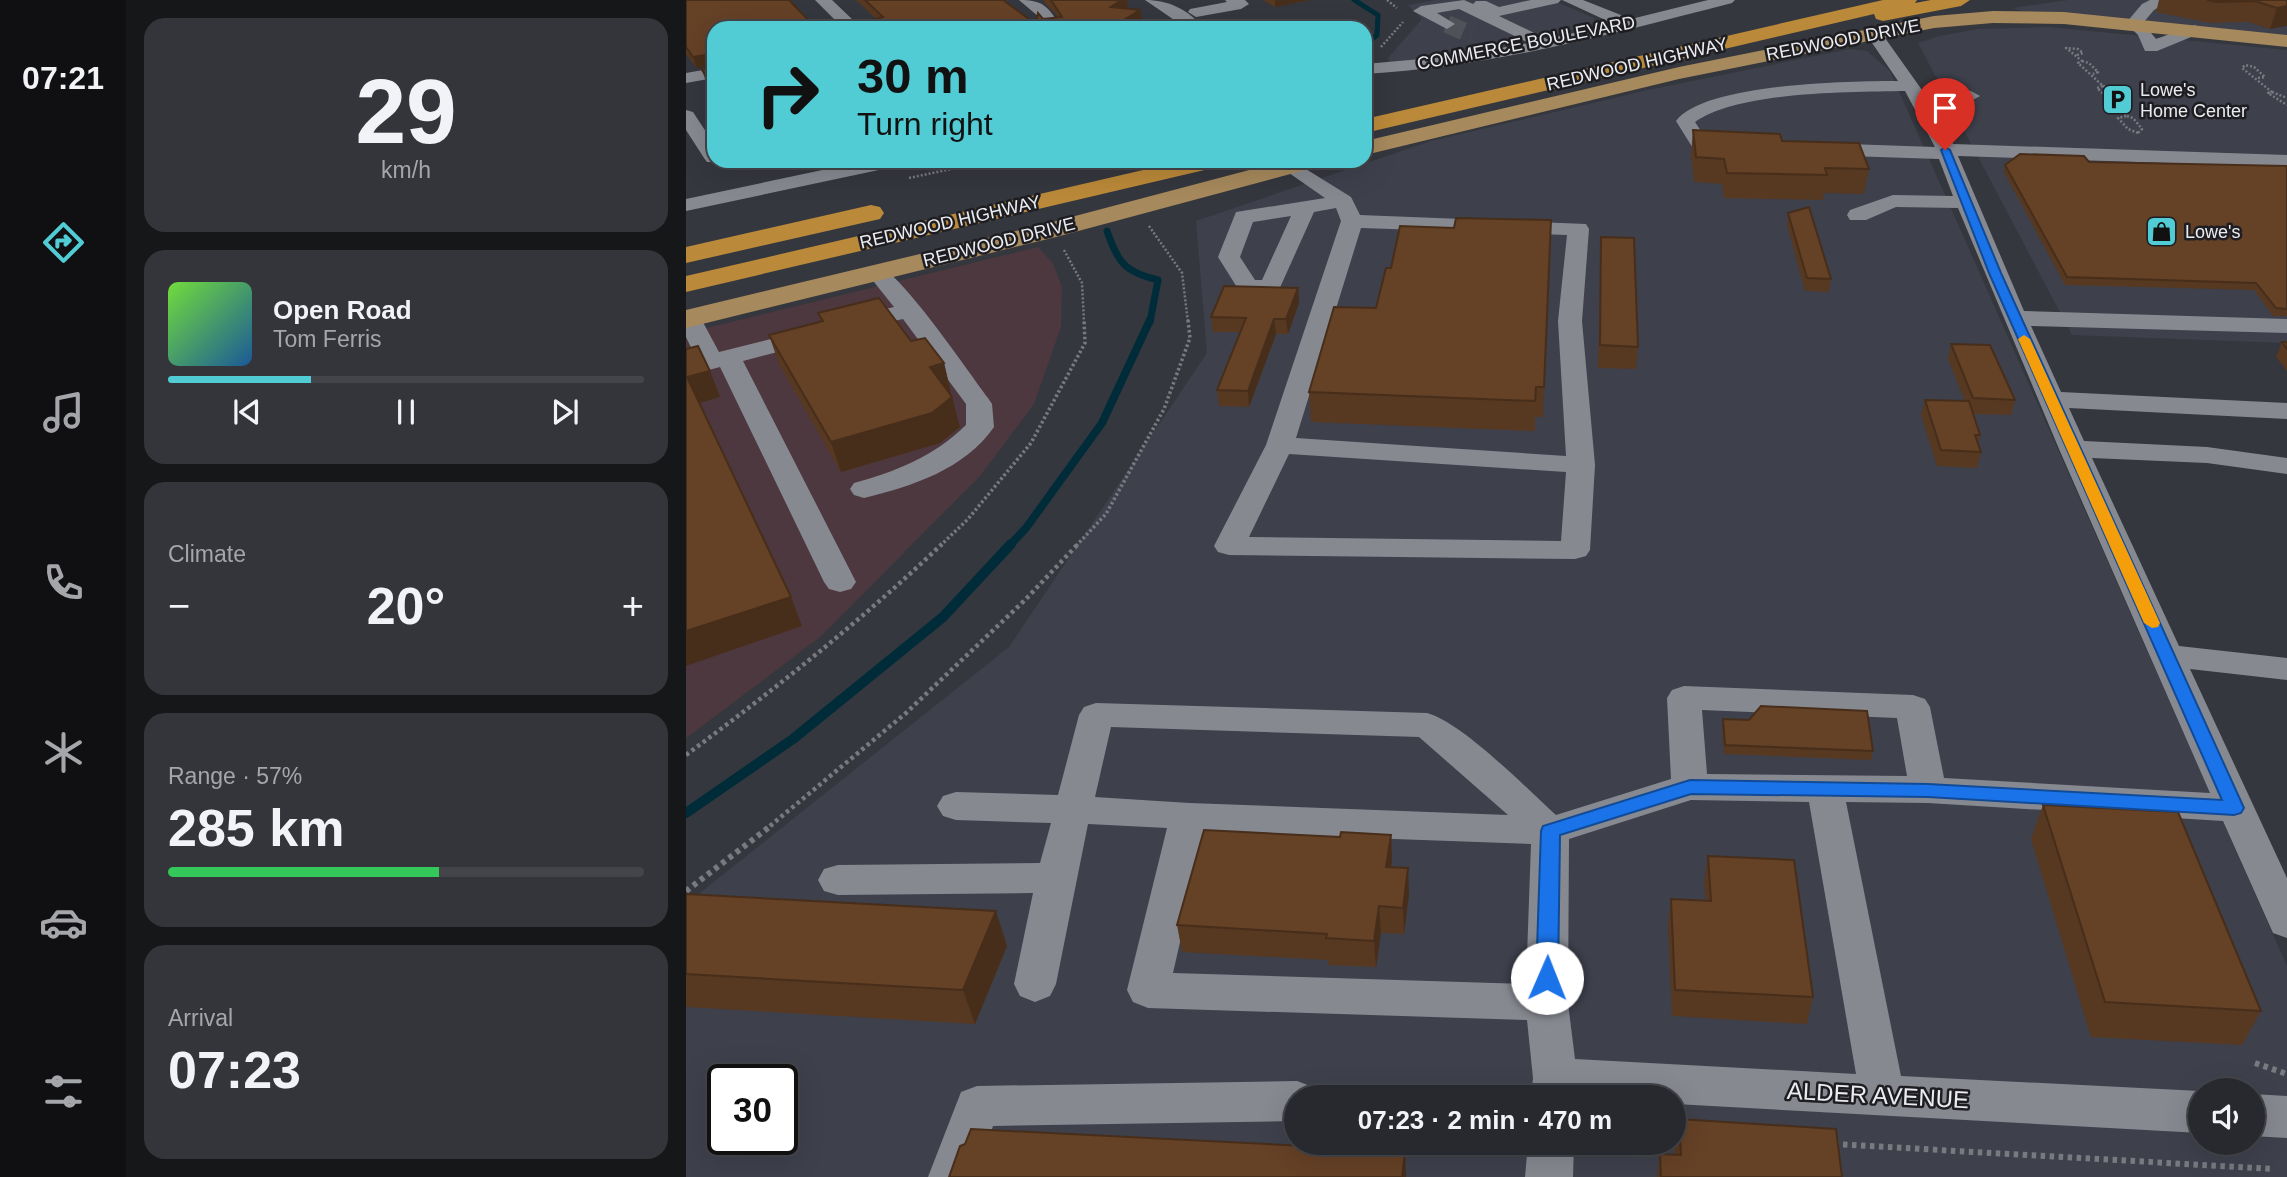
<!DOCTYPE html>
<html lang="en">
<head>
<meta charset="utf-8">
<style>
	body { margin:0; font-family:Helvetica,sans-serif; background:#34353a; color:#f1f3f6; height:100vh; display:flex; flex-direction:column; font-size:26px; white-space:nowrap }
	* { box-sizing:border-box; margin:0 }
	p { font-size:23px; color:#a5a6aa }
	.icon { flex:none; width:38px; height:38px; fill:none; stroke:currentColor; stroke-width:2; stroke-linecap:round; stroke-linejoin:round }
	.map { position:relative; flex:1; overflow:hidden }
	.panel { display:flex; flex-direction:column; gap:18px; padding:18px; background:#161719; width:560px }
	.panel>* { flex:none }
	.top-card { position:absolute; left:21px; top:21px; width:665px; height:147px; border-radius:21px; box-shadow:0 7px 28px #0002,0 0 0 2px #44454a; background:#51ccd4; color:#111; overflow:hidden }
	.fabs { position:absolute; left:1502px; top:1078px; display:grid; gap:14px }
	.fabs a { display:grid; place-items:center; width:77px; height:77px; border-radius:50%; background:#28292e; box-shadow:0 7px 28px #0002,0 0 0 2px #44454a; font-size:35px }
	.speed { position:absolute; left:21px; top:1064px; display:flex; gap:14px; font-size:35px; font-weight:700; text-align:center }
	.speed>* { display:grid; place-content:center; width:91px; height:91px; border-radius:50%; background:#28292e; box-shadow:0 7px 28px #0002,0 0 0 2px #44454a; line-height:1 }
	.speed .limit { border:4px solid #111; border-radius:10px; background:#fff; color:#111 }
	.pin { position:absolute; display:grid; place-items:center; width:60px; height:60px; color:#fff; margin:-72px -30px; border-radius:50% 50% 50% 0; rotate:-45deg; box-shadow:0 0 7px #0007 }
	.pin .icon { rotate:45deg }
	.me { position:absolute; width:77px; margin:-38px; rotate:1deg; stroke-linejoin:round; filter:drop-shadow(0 0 5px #0008) }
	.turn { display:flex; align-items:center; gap:24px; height:147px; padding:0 35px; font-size:32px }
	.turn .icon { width:91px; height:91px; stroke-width:2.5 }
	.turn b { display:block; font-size:49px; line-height:60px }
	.big { font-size:52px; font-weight:700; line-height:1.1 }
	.panel .tile { flex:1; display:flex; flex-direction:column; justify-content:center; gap:10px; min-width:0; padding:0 24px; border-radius:21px; background:#34353a }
	.panel .dial { align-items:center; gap:0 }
	.dial b { font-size:91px; line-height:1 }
	.song { display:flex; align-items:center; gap:21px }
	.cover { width:84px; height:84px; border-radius:10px; background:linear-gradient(135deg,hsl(100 70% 55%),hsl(210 70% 35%)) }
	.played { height:7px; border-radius:4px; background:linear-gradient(90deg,#51ccd4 30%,#44454a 30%) }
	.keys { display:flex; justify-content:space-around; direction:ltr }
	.heat { display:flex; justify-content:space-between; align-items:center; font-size:38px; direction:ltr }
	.charge { height:10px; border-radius:5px; background:linear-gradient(90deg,#34c759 57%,#44454a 0) }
	.trip { position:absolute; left:598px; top:1085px; width:402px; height:70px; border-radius:35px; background:#28292e; box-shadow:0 7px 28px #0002,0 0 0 2px #44454a; font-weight:700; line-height:70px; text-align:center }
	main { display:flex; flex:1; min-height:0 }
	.dock { display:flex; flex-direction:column; width:126px; justify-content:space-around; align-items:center; background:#101012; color:#a5a6aa }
	.dock .icon { width:49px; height:49px }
	.dock .current { color:#51ccd4 }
	.dock b { font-size:32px; color:#f1f3f6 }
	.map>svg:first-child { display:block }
	.built { fill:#3e404c; fill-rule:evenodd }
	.industrial { fill:#4d383f }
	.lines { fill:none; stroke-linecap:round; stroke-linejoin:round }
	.stream-far3 { stroke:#002c39; stroke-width:5 }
	.stream-far2 { stroke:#002c39; stroke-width:7 }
	.stream-far1 { stroke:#002c39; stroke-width:8 }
	.stream { stroke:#002c39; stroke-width:10 }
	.minor-tunnel { stroke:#505259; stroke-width:18; stroke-dasharray:18 9; stroke-linecap:butt }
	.path-far3 { stroke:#787a80; stroke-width:2.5; stroke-dasharray:2 2; stroke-linecap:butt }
	.path-far2 { stroke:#787a80; stroke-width:3.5; stroke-dasharray:2.5 2.5; stroke-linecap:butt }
	.path-far1 { stroke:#787a80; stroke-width:4.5; stroke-dasharray:3.5 3.5; stroke-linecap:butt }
	.path { stroke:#787a80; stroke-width:6; stroke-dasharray:4.5 4.5; stroke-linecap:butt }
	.minor { fill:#878991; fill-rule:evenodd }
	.major { fill:#a6895c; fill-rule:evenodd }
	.highway { fill:#ba8939; fill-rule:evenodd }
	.wall { fill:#573821 }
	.shaded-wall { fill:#472e1b }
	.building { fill:#654126; stroke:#472e1b; stroke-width:2 }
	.route { fill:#1a73e8; stroke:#114b97; stroke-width:2 }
	.slow { fill:#f59e0b }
	.labels { text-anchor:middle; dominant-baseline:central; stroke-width:5; stroke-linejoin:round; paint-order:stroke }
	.far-street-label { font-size:18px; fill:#ebecf0; stroke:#1e1e22 }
	.far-poi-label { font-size:18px; fill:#ebecf0; stroke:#1e1e22; text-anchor:start }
	.near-street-label { font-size:24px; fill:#ebecf0; stroke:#1e1e22 }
</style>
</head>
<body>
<main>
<nav class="dock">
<b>07:21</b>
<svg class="icon current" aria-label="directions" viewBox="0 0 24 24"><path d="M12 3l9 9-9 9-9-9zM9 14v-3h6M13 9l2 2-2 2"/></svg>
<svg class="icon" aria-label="music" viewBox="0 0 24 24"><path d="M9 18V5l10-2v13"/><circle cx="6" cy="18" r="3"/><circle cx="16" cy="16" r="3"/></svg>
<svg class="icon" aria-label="phone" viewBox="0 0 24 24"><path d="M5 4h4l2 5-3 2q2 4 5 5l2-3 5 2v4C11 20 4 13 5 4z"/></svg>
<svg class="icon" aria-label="climate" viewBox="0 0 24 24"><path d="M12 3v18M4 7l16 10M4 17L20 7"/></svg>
<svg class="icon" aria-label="car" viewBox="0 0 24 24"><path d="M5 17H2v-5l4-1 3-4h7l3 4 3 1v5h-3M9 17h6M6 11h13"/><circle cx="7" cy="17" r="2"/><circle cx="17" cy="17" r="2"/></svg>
<svg class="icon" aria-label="filters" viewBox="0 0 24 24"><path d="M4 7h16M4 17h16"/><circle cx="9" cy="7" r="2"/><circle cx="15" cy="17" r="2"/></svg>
</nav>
<section class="panel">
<div class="tile dial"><b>29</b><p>km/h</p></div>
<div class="tile">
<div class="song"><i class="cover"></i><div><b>Open Road</b><p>Tom Ferris</p></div></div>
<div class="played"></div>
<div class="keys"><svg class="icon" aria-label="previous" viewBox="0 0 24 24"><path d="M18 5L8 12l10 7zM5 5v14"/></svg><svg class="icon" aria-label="pause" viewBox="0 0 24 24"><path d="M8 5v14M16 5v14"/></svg><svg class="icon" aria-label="next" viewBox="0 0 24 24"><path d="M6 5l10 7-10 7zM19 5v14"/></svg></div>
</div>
<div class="tile"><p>Climate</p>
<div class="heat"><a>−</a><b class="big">20°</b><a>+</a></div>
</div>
<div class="tile"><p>Range · 57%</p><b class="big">285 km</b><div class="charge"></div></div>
<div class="tile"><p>Arrival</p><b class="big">07:23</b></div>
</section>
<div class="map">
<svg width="1601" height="1177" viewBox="0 0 1601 1177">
	<rect width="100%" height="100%" fill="#35373e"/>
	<path class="built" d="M749 0H866L908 18 909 21 902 26 768 58 705 68 702 58 736 19 722 5Z
		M1382 0H1601V35L1342 13 1326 8Z
		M1362 27 1601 50V343L1386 335 1232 43 1254 36 1292 29Z
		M1164 49 1181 51 1204 71 1601 966V1177H0V904L323 647 521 353 510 221 745 141 962 90ZM37 1080H96V1139H37ZM1514 1090H1566V1143H1514ZM611 1097H989V1143H611Z"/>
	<path class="industrial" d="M352 247 367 264 376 287 375 327 348 404 294 476 134 637 0 738V333Z"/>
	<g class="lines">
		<path class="stream-far3" d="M668 0 692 15 691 35 679 45"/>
		<path class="stream-far2" d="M345 161V165
			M421 231C432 263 439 272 472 280L464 322"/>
		<path class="stream-far1" d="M323 546 340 528 416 423 464 320"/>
		<path class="stream" d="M0 813 107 739 257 617 325 544"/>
		<path class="minor-tunnel" d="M761 24 786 35"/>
		<path class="path-far3" d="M701 0 711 8
			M695 47 717 22
			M1391 55 1397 53 1392 49 1380 48 1396 61 1392 63 1417 86 1411 88 1441 116 1432 118 1442 129 1452 133
			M1396 61 1403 63 1412 72 1407 74
			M1572 78 1579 77 1568 67 1559 65 1556 68 1586 92 1582 93 1601 105
			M1417 86 1424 88 1431 99 1428 102
			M1586 92 1601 98
			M1441 116 1447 118 1456 129 1452 133
			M230 164 243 161
			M223 178 303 161
			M463 226 496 273 502 322
			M378 250 396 283 398 322"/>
		<path class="path-far2" d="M254 546 282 519 345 443 399 343 398 320
			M390 546 420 514 478 409 504 338 502 320"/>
		<path class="path-far1" d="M0 755C89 689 175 621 256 544
			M84 826 220 713 339 600 392 544"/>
		<path class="path" d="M0 891 86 825
			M1569 1063 1601 1074
			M1148 1144 1588 1169"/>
		<path class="minor" d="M129 0H146L167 20 169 23 167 28H151L153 24Z
			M333 0C358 0 363 7 375 28H359L353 17Z
			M459 0C482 0 502 9 517 28H500Z
			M539 0H559L563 4 555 9 510 17 502 12 504 9 541 2Z
			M778 0 787 4 790 1H800L813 7 845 0H875L872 3 813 16 861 39 928 24 876 0H897L945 19 1022 0H1049L1046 3C925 34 805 67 679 74V64L769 56 843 43 773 9 751 13 769 24 761 29 727 11 735 6Z
			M1464 0H1485L1468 10 1457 23 1470 39 1509 25 1517 30 1515 33 1471 51H1459L1452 35 1440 23 1456 4Z
			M1188 29 1194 31 1236 90 1285 91 1294 96 1285 101H1243L1267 144 1601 155V167L1272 156 1338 311 1601 319V333L1345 326 1375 392 1601 403V419L1383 408 1398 441 1521 447 1601 458V474L1521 463 1406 458 1493 646 1601 658V680L1504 669 1601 878V938L1587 933 1537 821 1242 803 1160 802 1215 1076 1514 1091V1133L989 1104V1097H845L847 1078 841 1020 462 1008 447 1002 441 990 481 828 402 824 370 984 364 996 349 1002 334 996 328 984 347 893 152 895 138 891 132 880 138 869 152 865 354 863 365 823 270 820 257 816 251 806 257 796 270 792 372 795 393 715 398 707 410 703 741 713C777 723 840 788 870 815L985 779 981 698 986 690 998 686 1227 695 1239 699 1244 707 1258 778 1524 793 1373 449 1272 208 1210 207 1180 220H1164L1161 215 1164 210 1207 195 1267 196 1253 159 1132 155 1122 149 1132 143 1249 147 1219 91C1165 92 1053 91 1009 122L1021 140 1048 143 1051 147 1041 153 1008 150 990 121C1018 83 1165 81 1212 81L1180 34ZM1016 710 1211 718 1221 776 1021 774ZM425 727 733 737 822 815 503 803 409 797ZM1005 800 1123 802 1170 1074 889 1059 882 1003 883 839ZM519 832 845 844 840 984 487 973Z
			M28 68V78L0 83V73Z
			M0 110 7 112 28 144V161L35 162H21L18 158 0 130Z
			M179 161H217L214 165 207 167 0 211V199Z
			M607 161 665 197 674 215 900 224 903 229 896 321 909 465 904 550 900 556 889 559 543 555 532 552 528 546 580 445 655 221 650 208 628 212 592 292H554L532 257 550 212 639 198 593 166 596 162ZM605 216 576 280H569L554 257 567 222ZM675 228 881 235 872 321 880 456 610 438ZM603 454 880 472 875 541 563 537Z
			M191 265C214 271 284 374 302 398L306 404 308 427C278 470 226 486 178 498L168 495 164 489 168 483C211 471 247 457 280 425V404L217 319 203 322 195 320 191 315 195 310 208 307 180 272 183 267Z
			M3 311 12 313 33 352 129 328 138 330 141 335 138 340 57 361 170 582 165 589 154 592 143 589 138 582 34 367 0 376V360L10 358 0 337V312Z
			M611 1081 627 1087 632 1097H611V1121L307 1126 290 1177H242L275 1092 291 1086Z
			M1566 1094 1601 1096V1138L1566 1136Z
			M842 1143H888L887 1177H839Z"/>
		<path class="major" d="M1307 11 1378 12 1601 35V47L1378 24 1307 23 1248 28 993 79 679 155V141L993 67 1248 16Z
			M597 161H637L634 166 370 237 0 328V310L355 225Z"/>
		<path class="highway" d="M1197 0H1231L1229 3 1245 0H1284L1275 6 1197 21 1190 19 1188 14 679 133V119Z
			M496 161H539L536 166 527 168 0 292V276Z
			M185 205 194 207 198 213 194 219 0 263V247Z"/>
	</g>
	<path class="wall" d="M0 0 28 28V93L20 82 16 70 26 68V66L11 68 0 54Z
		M170 0H317L350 24 357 19 372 18 369 13 359 3 358 0H441L442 7 440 9 456 21 447 26 448 28H155L190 19Z
		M577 0H624L589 7Z
		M1473 0H1601L1584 29 1562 22 1524 23 1470 12Z
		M1007 130 1096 141 1183 169 1178 194 1138 193 1137 200 1038 198 1036 184 1008 182 1005 154Z
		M1403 162 1601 166V316H1587L1568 290 1379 285 1318 172 1319 165Z
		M1102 213 1145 279 1143 292 1119 291 1101 225Z
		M865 220 857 417H849V431L625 422 623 392 690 308 705 268 768 228Z
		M915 237 952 347 950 369 912 368Z
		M613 303 602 334H590L563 407 533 406 531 390 554 332H527L525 317Z
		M132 313 225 341 258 363 265 393H263L274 427 254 443 155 472 93 364 83 335 135 322Z
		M1596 342H1601V371L1590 357Z
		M1265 344 1329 400 1325 415 1287 414 1294 435 1292 444 1295 452 1291 468 1251 466 1235 415 1239 400 1279 401 1262 359Z
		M1037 719 1187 751 1185 760 1038 754 1036 728Z
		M1357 805 1575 1011 1556 1045 1405 1037 1345 839Z
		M705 835 706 861 705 867 723 894 718 934 695 933 690 967 642 965V960L496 952 491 925 654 837Z
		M1022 856 1127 997 1121 1024 986 1016 982 926 985 899 1020 901 1018 883Z
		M0 894 321 946 289 1024 0 1007Z
		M993 1119 1156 1177H971L974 1154 988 1155Z"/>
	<path class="shaded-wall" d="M435 0H441L442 7 427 18 425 7Z
		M589 0H624L589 7Z
		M1601 6V26L1584 29 1591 8Z
		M454 10 456 21 447 26 448 28H434L433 23Z
		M26 54 28 66 11 68 7 57Z
		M74 161H108V164L77 170Z
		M612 288 613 303 602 334 600 319Z
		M588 319 590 334 563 407 562 391Z
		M258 363 265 393 252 397 244 367Z
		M24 371 34 397 11 404 1 377Z
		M266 397 274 427 254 443 155 472 145 442Z
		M105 597 116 626 0 666V631Z
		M705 835 706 861 701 893 700 867Z
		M722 868 723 894 718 934 717 908Z
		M693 906 695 933 690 967 688 941Z
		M310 911 321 946 289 1024 277 990Z
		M719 1151 720 1177H716Z"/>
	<path class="building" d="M0 0H103L130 28H28V87L16 70 26 68V54L7 57 0 47Z
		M179 0H317L350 24 352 13 357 19 376 17 365 0H435L425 7 454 10 433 23 447 25 441 28H155L197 17Z
		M1521 0H1601V6L1591 8 1569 1 1531 2Z
		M1007 130 1094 134 1096 141 1173 143 1183 169 1139 168 1141 175 1041 173 1038 159 1010 157Z
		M1334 154 1398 156 1403 162 1601 166V309L1590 308 1570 283 1381 277 1319 165Z
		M1123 207 1145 279 1121 278 1102 213Z
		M770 218 865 220 858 387H850L849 401 623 392 648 307 690 308 700 268H705L714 226 768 228Z
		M915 237 948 238 952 347 914 345Z
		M538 286 612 288 600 319H588L562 391 531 390 560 318 525 317Z
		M193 298 225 341 239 338 258 363 244 367 266 397 246 413 145 442 83 335 137 321 132 313Z
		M1596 342H1601V349Z
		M1265 344 1304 345 1329 400 1287 398Z
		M12 346 24 371 1 377 105 597 0 631V349Z
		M1239 400 1283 401 1294 435H1289L1295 452 1255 450Z
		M1075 706 1181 711 1187 751 1039 745 1037 719 1063 720Z
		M1357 805 1492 812 1575 1011 1419 1002Z
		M518 830 654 837 655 832 705 835 700 867 722 868 717 908 693 906 688 941 640 938 641 934 491 925Z
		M1022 856 1108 860 1127 997 989 990 985 899 1025 901Z
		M0 894 310 911 277 990 0 974Z
		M993 1119 1150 1129 1156 1177H975L974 1154 995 1155Z
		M285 1129 719 1151 716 1177H263L274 1146 279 1144Z"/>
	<path class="route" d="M1259 147 1264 150 1315 273 1558 808 1555 813 1548 815 1242 797 1005 794 874 835 872 978 869 984 861 987 853 984 850 978 855 831 857 826 1004 780 1242 784 1536 800 1303 273 1255 150Z"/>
	<path class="slow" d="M1338 335 1344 339 1474 623 1472 627 1466 628 1458 623 1332 339Z"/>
	<defs>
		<symbol id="parking-square" viewBox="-11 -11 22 22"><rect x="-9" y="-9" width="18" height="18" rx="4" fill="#51ccd4" stroke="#1e1e22"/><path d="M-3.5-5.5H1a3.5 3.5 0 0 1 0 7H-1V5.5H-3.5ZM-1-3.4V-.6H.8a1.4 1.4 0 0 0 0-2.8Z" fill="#111"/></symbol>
		<symbol id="shop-square" viewBox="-11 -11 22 22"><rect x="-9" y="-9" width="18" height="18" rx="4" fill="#51ccd4" stroke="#1e1e22"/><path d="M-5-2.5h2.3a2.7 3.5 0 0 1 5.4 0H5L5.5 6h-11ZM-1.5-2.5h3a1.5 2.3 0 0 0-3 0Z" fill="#111"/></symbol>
	</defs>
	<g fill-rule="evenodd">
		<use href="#parking-square" x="1414" y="82" width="35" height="35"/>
		<use href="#shop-square" x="1458" y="214" width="35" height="35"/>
	</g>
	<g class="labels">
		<g class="far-street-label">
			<text transform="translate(1157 40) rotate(-11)">REDWOOD DRIVE</text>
			<text transform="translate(840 43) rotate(-11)">COMMERCE BOULEVARD</text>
			<text transform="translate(951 64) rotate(-13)">REDWOOD HIGHWAY</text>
			<text transform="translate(264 222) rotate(-13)">REDWOOD HIGHWAY</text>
			<text transform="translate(313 242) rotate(-14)">REDWOOD DRIVE</text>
		</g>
		<g class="far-poi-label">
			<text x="1454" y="90">Lowe's<tspan x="1454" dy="21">Home Center</tspan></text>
			<text x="1499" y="232">Lowe's</text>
		</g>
		<g class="near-street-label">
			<text transform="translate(1192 1095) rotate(3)">ALDER AVENUE</text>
		</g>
	</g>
</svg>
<div class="fabs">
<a><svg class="icon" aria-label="sound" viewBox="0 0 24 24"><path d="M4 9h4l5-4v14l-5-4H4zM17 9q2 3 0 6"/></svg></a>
</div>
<div class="speed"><div class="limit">30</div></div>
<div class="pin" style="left:1259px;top:150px;background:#d93025"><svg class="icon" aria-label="arrive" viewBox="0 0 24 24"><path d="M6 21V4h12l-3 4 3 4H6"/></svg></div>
<svg class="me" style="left:861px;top:978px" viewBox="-20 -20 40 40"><circle r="19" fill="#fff"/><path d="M0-13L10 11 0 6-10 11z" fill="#1a73e8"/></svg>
<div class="trip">07:23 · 2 min · 470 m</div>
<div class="top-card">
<div class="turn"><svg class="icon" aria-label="right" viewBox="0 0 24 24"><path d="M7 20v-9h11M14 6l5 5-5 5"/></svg><div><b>30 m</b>Turn right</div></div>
</div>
</div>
</main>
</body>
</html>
